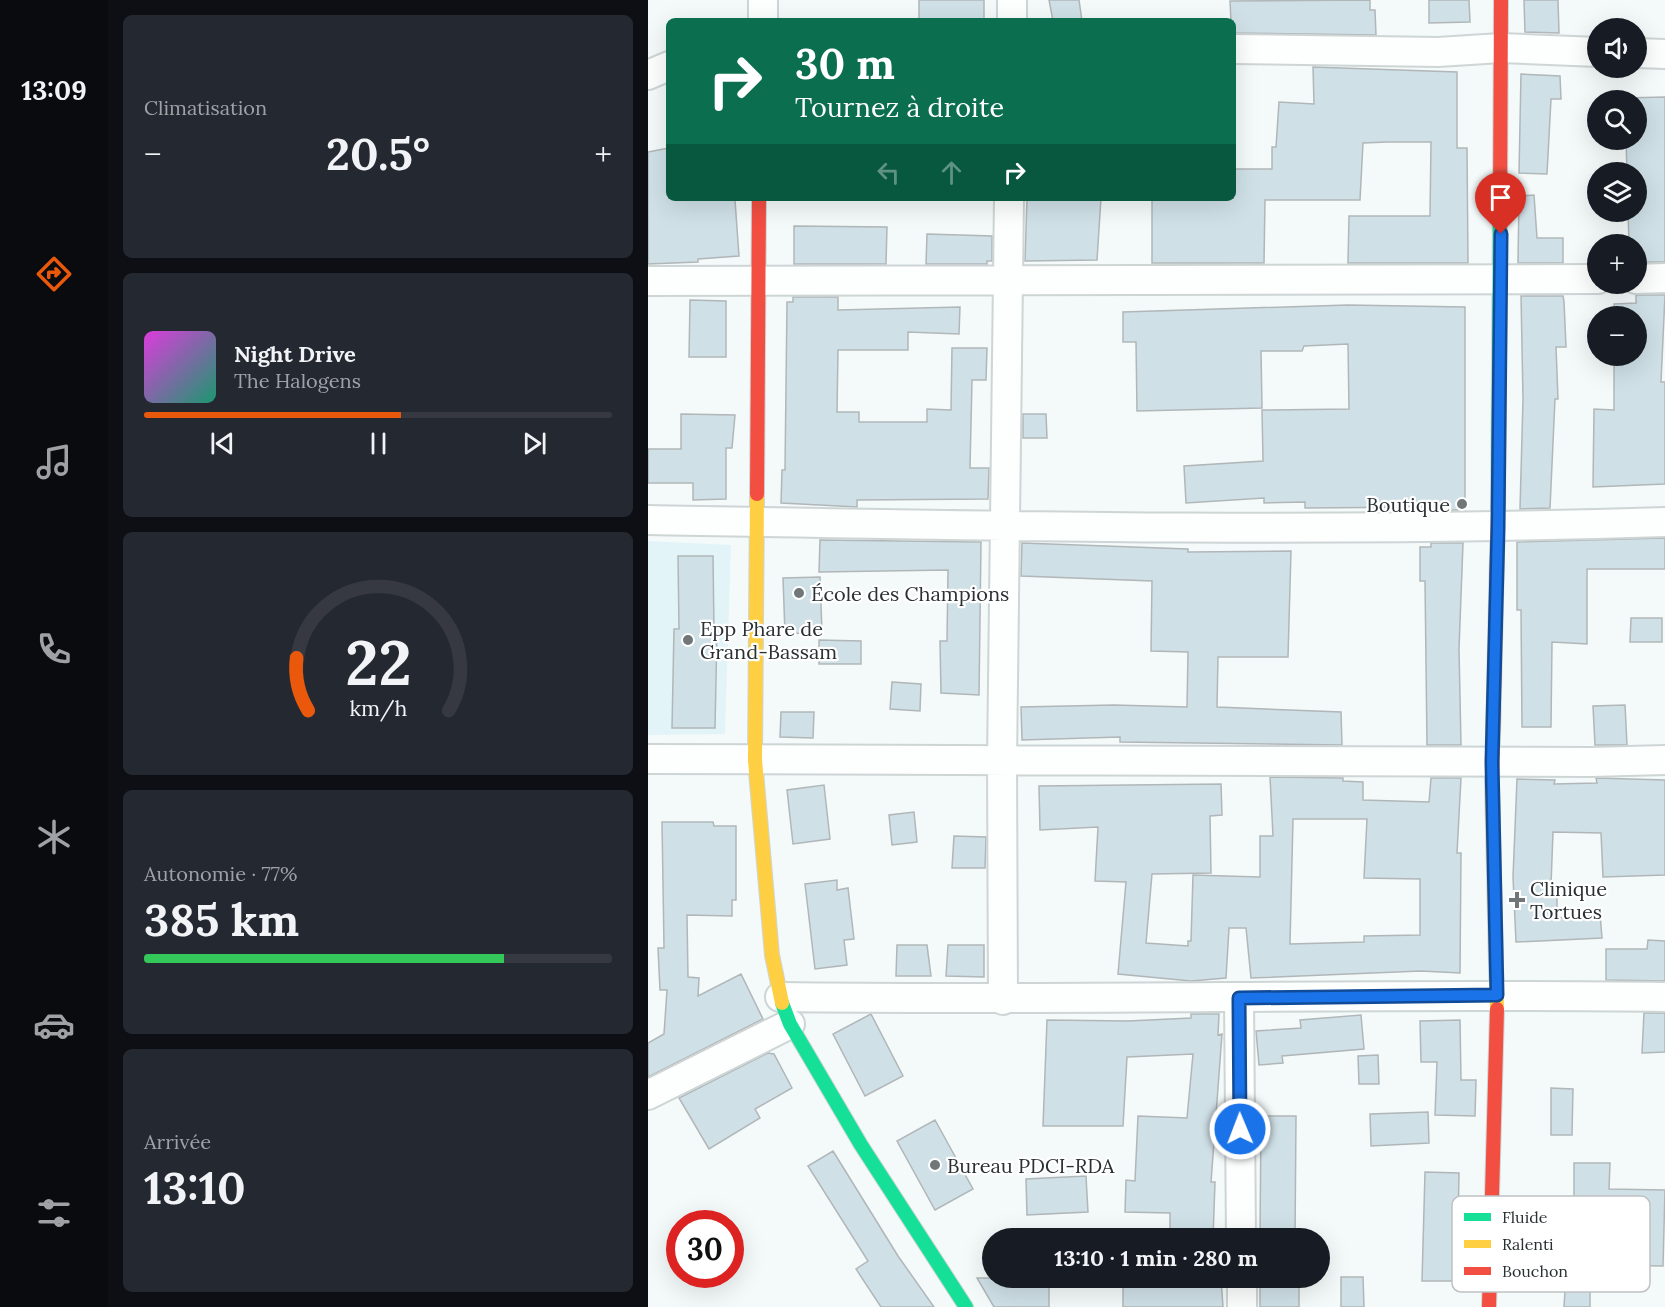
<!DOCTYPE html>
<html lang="fr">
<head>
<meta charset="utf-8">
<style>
	body { margin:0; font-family:Lora,serif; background:#242831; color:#f1f3f6; height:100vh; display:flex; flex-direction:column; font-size:22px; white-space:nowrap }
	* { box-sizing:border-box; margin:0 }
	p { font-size:20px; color:#9ea1a6 }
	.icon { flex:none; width:33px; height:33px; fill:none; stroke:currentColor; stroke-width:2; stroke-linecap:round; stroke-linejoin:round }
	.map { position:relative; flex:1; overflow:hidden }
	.sheet { display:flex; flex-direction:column; gap:15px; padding:15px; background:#0d0f14; width:540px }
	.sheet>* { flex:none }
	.guide { position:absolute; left:18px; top:18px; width:570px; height:183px; border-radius:9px; box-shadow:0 6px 24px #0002; background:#0b6e4f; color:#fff; overflow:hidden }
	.fabs { position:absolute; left:939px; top:18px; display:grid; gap:12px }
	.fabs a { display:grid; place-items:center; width:60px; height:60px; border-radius:50%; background:#171b24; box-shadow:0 6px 24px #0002; font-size:30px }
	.speed { position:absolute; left:18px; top:1210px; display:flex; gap:12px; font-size:30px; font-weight:700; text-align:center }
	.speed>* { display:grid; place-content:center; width:78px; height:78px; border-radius:50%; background:#171b24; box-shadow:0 6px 24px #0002; line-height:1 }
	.speed .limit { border:9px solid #d22; background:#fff; color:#111 }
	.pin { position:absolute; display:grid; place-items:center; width:51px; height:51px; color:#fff; margin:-62px -26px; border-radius:50% 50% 50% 0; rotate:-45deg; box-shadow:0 0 6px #0007 }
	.pin .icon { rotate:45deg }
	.me { position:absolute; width:66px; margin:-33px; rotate:359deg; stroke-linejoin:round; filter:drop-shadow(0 0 4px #0008) }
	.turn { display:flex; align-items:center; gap:21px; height:126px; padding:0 30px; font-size:27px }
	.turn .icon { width:78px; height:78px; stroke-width:2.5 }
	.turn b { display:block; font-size:42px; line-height:51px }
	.lanes { display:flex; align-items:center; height:57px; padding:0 30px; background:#0003; justify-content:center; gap:30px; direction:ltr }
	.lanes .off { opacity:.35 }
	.big { font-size:45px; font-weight:800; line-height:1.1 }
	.sheet .tile { flex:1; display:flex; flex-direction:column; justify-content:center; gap:9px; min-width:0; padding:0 21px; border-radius:9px; background:#242831 }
	.sheet .dial { align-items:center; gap:0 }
	.dial svg { height:156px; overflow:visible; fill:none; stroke:#363941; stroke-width:7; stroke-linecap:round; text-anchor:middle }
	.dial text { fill:#f1f3f6; stroke:none }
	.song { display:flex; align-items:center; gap:18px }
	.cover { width:72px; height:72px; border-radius:9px; background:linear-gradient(135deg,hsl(300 70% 55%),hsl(160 70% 35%)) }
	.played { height:6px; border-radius:3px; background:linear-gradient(90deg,#ea580c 55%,#363941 55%) }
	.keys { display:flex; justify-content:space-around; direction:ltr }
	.heat { display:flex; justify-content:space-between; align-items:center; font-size:33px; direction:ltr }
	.charge { height:9px; border-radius:4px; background:linear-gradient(90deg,#34c759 77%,#363941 0) }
	.trip { position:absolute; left:334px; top:1228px; width:348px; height:60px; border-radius:30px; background:#171b24; box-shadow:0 6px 24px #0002; font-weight:800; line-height:60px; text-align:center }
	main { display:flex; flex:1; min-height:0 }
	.menu { display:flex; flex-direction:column; width:108px; justify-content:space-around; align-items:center; background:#090b0e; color:#9ea1a6 }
	.menu .icon { width:42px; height:42px }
	.menu .current { color:#ea580c }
	.menu b { font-size:27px; color:#f1f3f6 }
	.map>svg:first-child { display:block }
	.built { fill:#e2f4f7 }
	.building { fill:#cfe0e7; stroke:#b1b6b8; stroke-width:1.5; fill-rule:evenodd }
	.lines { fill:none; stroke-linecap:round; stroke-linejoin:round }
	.street-casing { stroke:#ced5d5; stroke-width:32 }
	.fast-casing { stroke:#ced5d5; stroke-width:16 }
	.slow-casing { stroke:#ced5d5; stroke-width:16 }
	.jam-casing { stroke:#ced5d5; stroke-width:16 }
	.street { stroke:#fdfefe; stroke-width:28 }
	.fast { stroke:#16e098; stroke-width:14 }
	.slow { stroke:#ffcf43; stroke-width:14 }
	.jam { stroke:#f24e42; stroke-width:14 }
	.route-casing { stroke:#114b97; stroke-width:15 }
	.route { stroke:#1a73e8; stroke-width:10 }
	.poi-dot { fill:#717779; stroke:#fff; stroke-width:2 }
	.labels { text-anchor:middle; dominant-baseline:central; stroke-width:4.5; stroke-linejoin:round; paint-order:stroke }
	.poi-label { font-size:20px; fill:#2a3133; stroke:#fff; text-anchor:start }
	.key { fill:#fff; stroke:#bfc1c2; stroke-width:1.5 }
	.key-label { font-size:16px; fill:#2a3133 }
</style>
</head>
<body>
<main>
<nav class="menu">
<b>13:09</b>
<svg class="icon current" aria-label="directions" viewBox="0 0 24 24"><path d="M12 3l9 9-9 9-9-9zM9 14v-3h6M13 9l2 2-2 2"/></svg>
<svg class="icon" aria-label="music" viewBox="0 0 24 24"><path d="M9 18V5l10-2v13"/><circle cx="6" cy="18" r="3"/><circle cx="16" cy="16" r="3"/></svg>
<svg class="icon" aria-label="phone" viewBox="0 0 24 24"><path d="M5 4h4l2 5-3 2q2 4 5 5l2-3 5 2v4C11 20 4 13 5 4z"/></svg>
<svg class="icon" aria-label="climate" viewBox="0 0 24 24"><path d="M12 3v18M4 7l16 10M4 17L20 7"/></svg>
<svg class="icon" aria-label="car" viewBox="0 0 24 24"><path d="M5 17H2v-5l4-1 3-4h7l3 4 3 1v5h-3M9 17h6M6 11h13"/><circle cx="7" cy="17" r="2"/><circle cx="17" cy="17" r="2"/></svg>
<svg class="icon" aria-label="filters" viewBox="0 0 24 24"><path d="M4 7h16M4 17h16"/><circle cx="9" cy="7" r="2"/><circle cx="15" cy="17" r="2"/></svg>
</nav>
<section class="sheet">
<div class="tile"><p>Climatisation</p>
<div class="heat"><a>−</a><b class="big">20.5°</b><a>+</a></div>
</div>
<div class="tile">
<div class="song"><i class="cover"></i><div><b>Night Drive</b><p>The Halogens</p></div></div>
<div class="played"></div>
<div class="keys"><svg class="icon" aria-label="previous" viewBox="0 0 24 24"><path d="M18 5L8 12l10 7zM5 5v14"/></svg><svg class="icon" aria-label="pause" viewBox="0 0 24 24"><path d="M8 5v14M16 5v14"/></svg><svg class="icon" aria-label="next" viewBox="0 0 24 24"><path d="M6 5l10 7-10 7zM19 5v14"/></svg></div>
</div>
<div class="tile dial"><svg viewBox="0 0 100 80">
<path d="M14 69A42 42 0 1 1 86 69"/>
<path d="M14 69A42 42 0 0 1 8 42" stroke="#ea580c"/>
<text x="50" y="56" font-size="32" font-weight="700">22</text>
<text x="50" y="72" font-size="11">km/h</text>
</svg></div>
<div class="tile"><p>Autonomie · 77%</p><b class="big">385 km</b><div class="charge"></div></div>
<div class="tile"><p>Arrivée</p><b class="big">13:10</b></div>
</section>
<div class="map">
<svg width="1017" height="1307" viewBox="0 0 1017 1307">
	<rect width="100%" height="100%" fill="#f4fafa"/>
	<path class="built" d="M0 541 83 545 77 734 0 735Z"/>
	<path class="building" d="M271 0H336V21L271 20Z
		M401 0H431L434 21H405Z
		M722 0V10H727L728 35 585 33V21H583L582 1Z
		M781 0H821L822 22 781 23Z
		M876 0H910L911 33 877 32Z
		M665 67 809 72V148H819L820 263H700L701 216H782L783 142H739L715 143 712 200H617L616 263H504V198H585V169H624V147H628L631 102 666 104Z
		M873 74 912 76 913 99H903L899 174 871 173Z
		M1017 97V262H988V244H981L980 212H988V172H979L978 140H988V100L977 98Z
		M21 148V198L87 200 91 256 50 259V262L0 264V152Z
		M886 195 889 238H915V263H870L871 196Z
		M379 198H453L449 260 377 261Z
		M146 226 239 227 238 264H146Z
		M279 234 344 236V261H339V264H278Z
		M988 295H1017L1013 382H1017V484L945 487 946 409 966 410V356H988V316H966V304L988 303Z
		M873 296H915L916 301 918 347H908L910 399H907L902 508 872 509 875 399Z
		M145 297H190V310L312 307 311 334 260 332V350H190L189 412H211V422H279V409L303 410 304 348H339L338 380H324L322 468H341L340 499 209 500V507L133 503 134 470H137L139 302H145Z
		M42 300 78 301V357H41Z
		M700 305 817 307V510H782V507L657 508V502L616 503V498L538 503 536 466 615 461 614 410 701 409 700 344 656 346 654 351H613L614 408 489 411 488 342H475V312Z
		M33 414 87 415 84 448H78V499L45 500V483H0V449H33Z
		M375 414H398L399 438H375Z
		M1017 538V569H939V644L904 642 903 727H874L873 610H869V542Z
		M172 540 333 542 331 695 293 693 292 641H299L300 570 171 572Z
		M374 543 540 549V552L643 551 640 657H570L569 707 693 712 694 745 472 742V737L374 740 373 707 466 705 539 707 540 652 503 651 504 581 373 576Z
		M783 543H815L811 649 813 745H779L777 581H772V547H783Z
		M30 556H65L66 630H69L67 728H24L26 629H31Z
		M172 577 174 632 137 634 135 578Z
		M983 618H1014V642H982Z
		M171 640 213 641V664H171Z
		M244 682 273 684 272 711 242 709Z
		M977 705 979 745H947L945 706Z
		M133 712H166L165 738 132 737Z
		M622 777 695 778V781L715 782V800L781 802 783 778H813L809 853H813L812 973 773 971 603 978 598 928H581L578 978 543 981 470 974 478 882 447 881 450 827 392 830 391 786 573 784 574 815 562 816 563 873 504 874 498 943 540 946V941H543L545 875 612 877V836H625ZM645 819H719L716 878 772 879V935L716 936V942L642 944Z
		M948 778 1017 780V875L955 877 953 833 905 832 903 885H909V918L952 914 954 938 868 942 865 877 869 779 907 780 906 784 949 783Z
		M176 785 182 839 145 844 139 790Z
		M266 812 269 842 244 845 241 815Z
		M14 822H65L66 826H88V900H84V916L39 915 40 977 51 978 50 996 93 974 115 1019 0 1077V1043L16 1034 19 990H12L10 948H16Z
		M306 836 338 837 337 868H304Z
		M189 880V890L200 888 206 939 196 940 199 965 167 969 157 884Z
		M1000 940 1017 941V981L958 980V949H999Z
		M249 945H279L283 976H248Z
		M300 945H336V977L298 976Z
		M996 1013H1017V1052L994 1053Z
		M223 1014 255 1076 217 1096 185 1034Z
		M543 1014H571L570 1035 574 1034 563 1182H567L565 1239H522V1213L477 1212 478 1180 487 1181 490 1116 539 1118 545 1054 479 1057 475 1126H395L399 1020 480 1021 543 1018Z
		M713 1015 716 1049 634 1056 635 1063 611 1065 608 1031 653 1028 652 1020Z
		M812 1020 813 1080H828L827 1116 787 1115 789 1062H773L772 1021Z
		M120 1053 126 1054 144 1088 107 1109 112 1118 61 1149 31 1098Z
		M730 1055 731 1084H711L710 1056Z
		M903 1088 925 1089 924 1135H903Z
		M780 1112 781 1143 723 1146 722 1114Z
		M613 1116H648L647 1239H612Z
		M287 1120 325 1189 287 1210 249 1141Z
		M185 1151 250 1256 286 1307H233L208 1269 220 1261 160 1166Z
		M926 1163H962L961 1189 1017 1190 1015 1266 942 1265V1307H916L917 1290 893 1289V1264H905L906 1203H926Z
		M777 1172 811 1173 809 1281H774Z
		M438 1176 440 1212 379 1215 378 1179Z
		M693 1277H715L716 1307H693Z
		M329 1278H401V1307H346Z
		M573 1278 575 1307H475V1286Z
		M612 1278H651V1307H612Z"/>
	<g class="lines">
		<defs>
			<path id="street" d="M115 0V21
				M364 21V0
				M585 49 790 52 853 48 950 52
				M988 53 1017 54
				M0 75 21 66
				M988 279 1017 278
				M0 281 950 279
				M0 520C339 526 678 533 1017 522
				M0 759 943 762 1017 760
				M132 997C427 1001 722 993 1017 997
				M591 998 593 1239
				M355 1000 354 762 361 198
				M0 1095 142 1024
				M594 1278V1307"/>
			<path id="fast" d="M850 510 852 208
				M134 1003 142 1024 213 1145 318 1307"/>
			<path id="slow" d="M109 494 107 760 124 955 134 1003
				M844 781 849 1009"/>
			<path id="jam" d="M852 208 853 0
				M109 494 111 198
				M844 781 850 510
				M841 1307 849 1009"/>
		</defs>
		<use href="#street" class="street-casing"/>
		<use href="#fast" class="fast-casing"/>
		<use href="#slow" class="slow-casing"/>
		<use href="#jam" class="jam-casing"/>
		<use href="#street" class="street"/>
		<use href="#fast" class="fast"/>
		<use href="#slow" class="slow"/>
		<use href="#jam" class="jam"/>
	</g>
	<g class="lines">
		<defs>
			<path id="route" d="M592 1129 591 998 849 995 844 762 850 528 853 234"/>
		</defs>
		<use href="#route" class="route-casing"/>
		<use href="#route" class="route"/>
	</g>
	<g class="poi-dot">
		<circle cx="814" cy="504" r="6"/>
		<circle cx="151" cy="593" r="6"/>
		<circle cx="40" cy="640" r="6"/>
		<path d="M866 891h6v6h6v6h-6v6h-6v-6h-6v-6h6z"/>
		<circle cx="287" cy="1165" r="6"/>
	</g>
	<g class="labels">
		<g class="poi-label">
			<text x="802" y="504" text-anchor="end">Boutique</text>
			<text x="163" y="593">École des Champions</text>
			<text x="52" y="628">Epp Phare de<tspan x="52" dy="23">Grand-Bassam</tspan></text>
			<text x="882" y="888">Clinique<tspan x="882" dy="23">Tortues</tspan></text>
			<text x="299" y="1165">Bureau PDCI-RDA</text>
		</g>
	</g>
	<rect x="804" y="1196" width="198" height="96" rx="9" class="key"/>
	<rect x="816" y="1213" width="27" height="8" fill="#16e098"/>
	<rect x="816" y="1240" width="27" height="8" fill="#ffcf43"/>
	<rect x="816" y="1267" width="27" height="8" fill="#f24e42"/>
	<g class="key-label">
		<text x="854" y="1223">Fluide</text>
		<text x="854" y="1250">Ralenti</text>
		<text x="854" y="1277">Bouchon</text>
	</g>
</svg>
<div class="fabs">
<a><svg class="icon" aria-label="sound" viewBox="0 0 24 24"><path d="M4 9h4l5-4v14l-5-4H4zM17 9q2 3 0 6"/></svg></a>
<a><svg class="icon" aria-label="search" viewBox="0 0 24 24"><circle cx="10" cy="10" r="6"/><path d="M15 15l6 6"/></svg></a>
<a><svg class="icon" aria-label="layers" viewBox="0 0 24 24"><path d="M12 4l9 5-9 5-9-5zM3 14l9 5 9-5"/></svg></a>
<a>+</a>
<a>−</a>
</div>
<div class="speed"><div class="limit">30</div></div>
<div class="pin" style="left:853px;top:234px;background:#d93025"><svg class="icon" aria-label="arrive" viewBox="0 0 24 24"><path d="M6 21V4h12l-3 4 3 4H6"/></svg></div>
<svg class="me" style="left:592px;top:1129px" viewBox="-20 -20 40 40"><circle r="17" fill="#1a73e8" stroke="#fff" stroke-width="3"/><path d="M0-11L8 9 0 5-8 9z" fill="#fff"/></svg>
<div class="trip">13:10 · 1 min · 280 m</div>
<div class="guide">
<div class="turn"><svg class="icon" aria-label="right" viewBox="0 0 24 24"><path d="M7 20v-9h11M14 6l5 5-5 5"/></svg><div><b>30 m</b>Tournez à droite</div></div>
<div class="lanes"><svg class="icon off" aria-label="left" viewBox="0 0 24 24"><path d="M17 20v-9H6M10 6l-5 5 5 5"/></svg><svg class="icon off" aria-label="ahead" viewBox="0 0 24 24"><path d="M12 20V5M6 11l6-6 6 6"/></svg><svg class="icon" aria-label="right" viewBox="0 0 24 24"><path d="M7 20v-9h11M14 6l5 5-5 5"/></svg></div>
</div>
</div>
</main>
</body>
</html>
